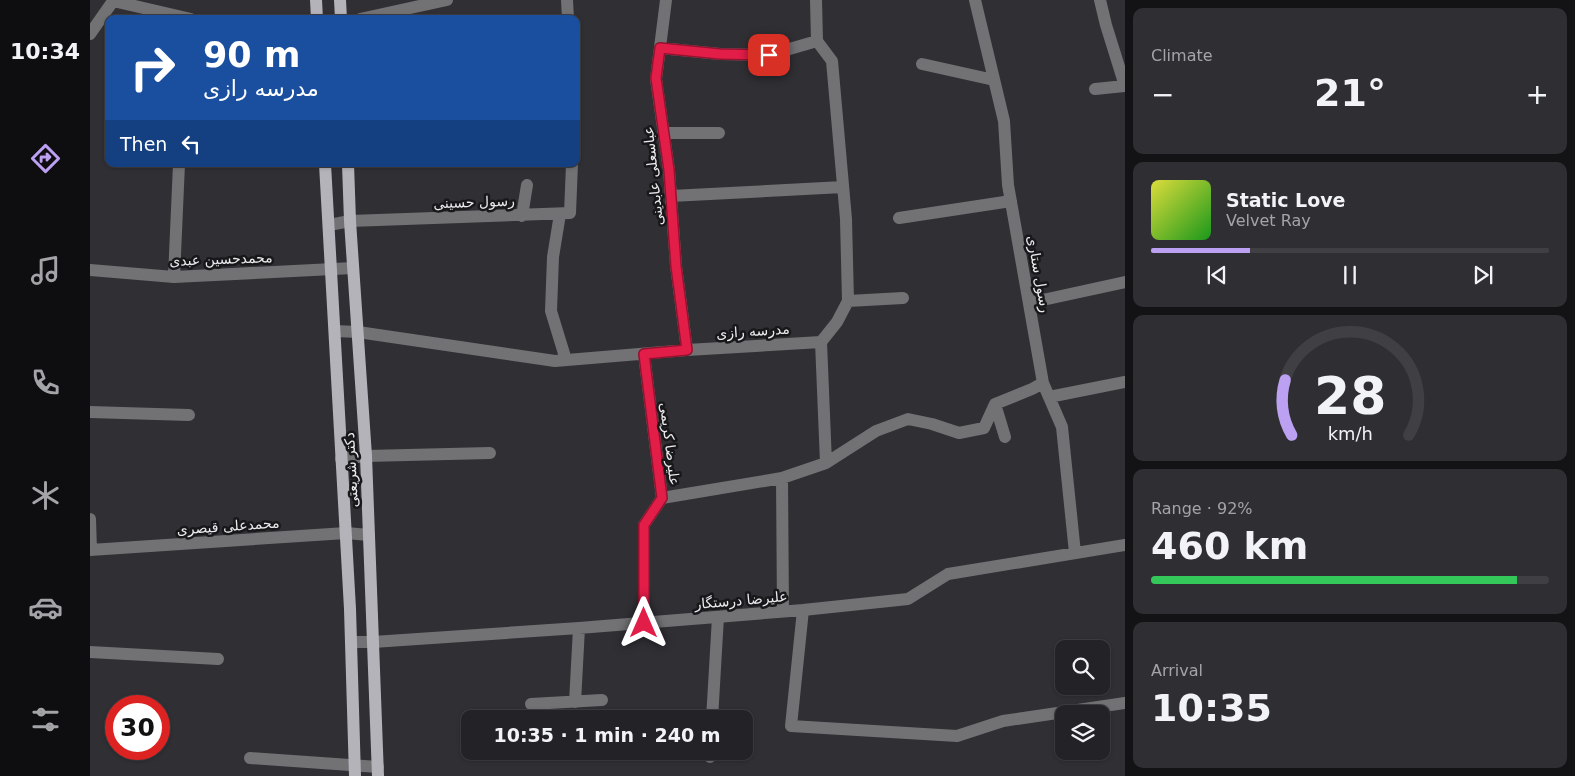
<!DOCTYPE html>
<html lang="en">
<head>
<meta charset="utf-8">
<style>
	body { margin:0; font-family:"DejaVu Sans","Noto Naskh Arabic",sans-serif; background:#2f2f33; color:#f1f3f6; height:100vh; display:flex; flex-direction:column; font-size:19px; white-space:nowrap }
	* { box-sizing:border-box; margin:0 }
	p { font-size:16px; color:#a3a4a7 }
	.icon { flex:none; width:28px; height:28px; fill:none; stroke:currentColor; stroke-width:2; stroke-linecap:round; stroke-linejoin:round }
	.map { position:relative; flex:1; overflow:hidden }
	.sheet { display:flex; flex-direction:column; gap:8px; padding:8px; background:#131315; width:450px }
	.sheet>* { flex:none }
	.guide { position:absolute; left:15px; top:15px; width:475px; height:152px; border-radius:10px; box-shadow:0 1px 4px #0004,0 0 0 1px #404044; background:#1a4fa0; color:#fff; overflow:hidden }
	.buttons { position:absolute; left:965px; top:640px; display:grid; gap:10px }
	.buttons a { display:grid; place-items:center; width:55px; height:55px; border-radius:10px; background:#232327; box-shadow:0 1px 4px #0004,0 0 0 1px #404044; font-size:25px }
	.speed { position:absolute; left:15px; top:695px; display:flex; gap:10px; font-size:25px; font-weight:700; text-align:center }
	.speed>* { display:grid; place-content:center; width:65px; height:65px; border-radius:50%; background:#232327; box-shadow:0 1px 4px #0004,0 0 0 1px #404044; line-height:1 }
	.speed .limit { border:8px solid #d22; background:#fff; color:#111 }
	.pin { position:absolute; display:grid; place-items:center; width:42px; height:42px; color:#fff; margin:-21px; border-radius:10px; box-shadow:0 2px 8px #0006 }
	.me { position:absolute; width:55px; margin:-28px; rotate:0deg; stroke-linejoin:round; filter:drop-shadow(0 0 4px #0008) }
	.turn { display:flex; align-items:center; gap:18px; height:105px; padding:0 15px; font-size:22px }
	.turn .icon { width:65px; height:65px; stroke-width:2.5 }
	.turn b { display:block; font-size:35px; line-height:42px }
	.then { display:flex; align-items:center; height:48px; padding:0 15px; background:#0003; gap:10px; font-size:19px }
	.big { font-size:38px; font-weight:600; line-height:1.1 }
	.sheet .tile { flex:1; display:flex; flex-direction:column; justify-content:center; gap:8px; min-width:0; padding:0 18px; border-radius:10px; background:#2f2f33 }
	.sheet .dial { align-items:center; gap:0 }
	.dial svg { height:130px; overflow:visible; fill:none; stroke:#404044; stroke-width:7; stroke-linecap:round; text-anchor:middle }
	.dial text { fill:#f1f3f6; stroke:none }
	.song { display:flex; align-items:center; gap:15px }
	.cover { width:60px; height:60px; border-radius:8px; background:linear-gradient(135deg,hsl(60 70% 55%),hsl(120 70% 35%)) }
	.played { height:5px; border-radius:2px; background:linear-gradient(90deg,#bca0f2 25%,#404044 25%) }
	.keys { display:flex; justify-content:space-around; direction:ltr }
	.heat { display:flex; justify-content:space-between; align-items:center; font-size:28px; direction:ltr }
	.charge { height:8px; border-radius:4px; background:linear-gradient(90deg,#34c759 92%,#404044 0) }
	.trip { position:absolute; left:371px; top:710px; width:292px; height:50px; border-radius:10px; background:#232327; box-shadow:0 1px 4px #0004,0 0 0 1px #404044; font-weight:600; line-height:50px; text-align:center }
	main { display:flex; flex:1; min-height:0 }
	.tabs { display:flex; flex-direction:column; width:90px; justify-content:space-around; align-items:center; background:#0e0e10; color:#a3a4a7 }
	.tabs .icon { width:35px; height:35px }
	.tabs .selected { color:#bca0f2 }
	.tabs b { font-size:22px; color:#f1f3f6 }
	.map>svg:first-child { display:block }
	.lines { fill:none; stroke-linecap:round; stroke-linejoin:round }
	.minor { stroke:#727275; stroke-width:12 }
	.major { stroke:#b4b3b9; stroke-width:12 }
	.route-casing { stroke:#92132f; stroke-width:12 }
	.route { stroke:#e11d48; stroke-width:9 }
	.labels { text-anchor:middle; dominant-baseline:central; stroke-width:5; stroke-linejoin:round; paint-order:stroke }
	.street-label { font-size:14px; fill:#ebebee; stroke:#18171a }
</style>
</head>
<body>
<main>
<nav class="tabs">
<b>10:34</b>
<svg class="icon selected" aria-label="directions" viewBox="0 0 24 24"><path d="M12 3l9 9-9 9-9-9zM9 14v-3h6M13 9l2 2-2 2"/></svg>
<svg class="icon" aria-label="music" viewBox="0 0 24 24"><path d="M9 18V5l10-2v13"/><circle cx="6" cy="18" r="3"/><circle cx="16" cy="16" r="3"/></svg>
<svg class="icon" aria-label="phone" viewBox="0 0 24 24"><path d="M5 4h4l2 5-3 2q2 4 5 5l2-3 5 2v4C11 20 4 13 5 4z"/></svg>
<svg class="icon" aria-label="climate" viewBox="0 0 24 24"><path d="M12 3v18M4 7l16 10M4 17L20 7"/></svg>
<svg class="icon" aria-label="car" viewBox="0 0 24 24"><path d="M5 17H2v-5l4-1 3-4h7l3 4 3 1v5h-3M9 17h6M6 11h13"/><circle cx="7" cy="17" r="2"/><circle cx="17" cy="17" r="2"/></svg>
<svg class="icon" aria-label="filters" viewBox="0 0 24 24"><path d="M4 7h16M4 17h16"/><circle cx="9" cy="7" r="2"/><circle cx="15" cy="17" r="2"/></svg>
</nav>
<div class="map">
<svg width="1035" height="776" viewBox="0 0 1035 776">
	<rect width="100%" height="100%" fill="#2f2f34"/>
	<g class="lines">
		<path class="minor" d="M477 0 478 19
			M576 0 566 79 579 170 586 266 597 350
			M885 0 914 121 918 185 953 383 972 427 985 553
			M270 19 357 0
			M0 34 23 1 101 19
			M570 48 630 54 679 55 727 41
			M832 64 904 80
			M1005 89 1035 86 1016 25 1010 0
			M574 133H629
			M581 196 753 187
			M470 214 463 257 461 311 476 360
			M432 216 437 185
			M809 218 921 201
			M239 225 260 221 480 213 482 164
			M0 270 84 277 263 268
			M84 277 89 164
			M758 301 813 298
			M939 303 1035 282
			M245 331 268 332 465 361 597 350 731 342 747 322 758 301 756 219 742 61 727 41 726 0
			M731 342 736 463
			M554 354 572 498 554 525V623
			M959 397 1035 382
			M905 404 915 437
			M0 412 99 415
			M251 459 276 456 400 453
			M692 478 693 611
			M572 498 692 478 736 463 786 431 818 419 842 424 869 433 894 428 905 404 942 389 953 383
			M0 519 1 550
			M0 550 256 533 279 535
			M713 610 701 726 867 736 913 721 1035 703
			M261 642H283L489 628 713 610 818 599 858 574 1035 545
			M0 652 128 659
			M485 702 489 628
			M441 704 512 700
			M622 719 628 617
			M620 757V751
			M160 758 288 767"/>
		<path class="major" d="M226 0 227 19
			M250 0 251 19
			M235 164 260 609 265 776
			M258 164 260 221 276 456 288 776"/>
	</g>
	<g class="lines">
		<defs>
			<path id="route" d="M554 623V525L572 498 554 354 597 350 586 266 579 170 566 78 570 48 630 54 679 55"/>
		</defs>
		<use href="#route" class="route-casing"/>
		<use href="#route" class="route"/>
	</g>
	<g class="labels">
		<g class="street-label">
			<text transform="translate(563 176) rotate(-96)">عباسعلی عابدینی</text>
			<text transform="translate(384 202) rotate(-2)">رسول حسینی</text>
			<text transform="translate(131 259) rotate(-2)">محمدحسین عبدی</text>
			<text transform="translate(949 274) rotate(80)">رسول ستاری</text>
			<text transform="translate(663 331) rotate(-4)">مدرسه رازی</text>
			<text transform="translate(580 444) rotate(83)">علیرضا کریمی</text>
			<text transform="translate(261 470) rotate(-93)">دکتر شریعتی</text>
			<text transform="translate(138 526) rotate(-4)">محمدعلی قیصری</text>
			<text transform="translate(651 600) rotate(-5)">علیرضا درستگار</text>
		</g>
	</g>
</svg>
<div class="buttons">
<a><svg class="icon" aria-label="search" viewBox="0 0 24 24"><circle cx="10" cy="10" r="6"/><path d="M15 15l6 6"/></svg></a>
<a><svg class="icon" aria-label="layers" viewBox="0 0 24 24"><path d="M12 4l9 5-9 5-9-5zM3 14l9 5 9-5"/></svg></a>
</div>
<div class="speed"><div class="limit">30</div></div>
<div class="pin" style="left:679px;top:55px;background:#d93025"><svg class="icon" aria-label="arrive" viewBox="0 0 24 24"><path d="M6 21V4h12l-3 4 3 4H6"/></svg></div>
<svg class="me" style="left:554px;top:623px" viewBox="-20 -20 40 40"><path d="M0-17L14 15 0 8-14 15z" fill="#e11d48" stroke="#fff" stroke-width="4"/></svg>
<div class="trip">10:35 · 1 min · 240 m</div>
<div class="guide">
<div class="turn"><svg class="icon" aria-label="right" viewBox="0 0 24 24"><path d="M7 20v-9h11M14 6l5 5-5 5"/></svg><div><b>90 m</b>مدرسه رازی</div></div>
<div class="then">Then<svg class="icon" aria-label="left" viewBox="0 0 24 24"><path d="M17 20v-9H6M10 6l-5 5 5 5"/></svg></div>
</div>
</div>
<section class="sheet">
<div class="tile"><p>Climate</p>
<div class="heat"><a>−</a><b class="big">21°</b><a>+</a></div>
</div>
<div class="tile">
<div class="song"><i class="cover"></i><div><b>Static Love</b><p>Velvet Ray</p></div></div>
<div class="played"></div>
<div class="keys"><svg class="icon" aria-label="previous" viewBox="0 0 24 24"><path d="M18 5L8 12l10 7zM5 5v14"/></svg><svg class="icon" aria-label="pause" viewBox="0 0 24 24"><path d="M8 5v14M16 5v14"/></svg><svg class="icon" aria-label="next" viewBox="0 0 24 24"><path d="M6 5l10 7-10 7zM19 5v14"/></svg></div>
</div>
<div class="tile dial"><svg viewBox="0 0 100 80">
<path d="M14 69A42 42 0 1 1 86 69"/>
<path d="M14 69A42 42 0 0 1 10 35" stroke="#bca0f2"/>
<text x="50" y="56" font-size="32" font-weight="700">28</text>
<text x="50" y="72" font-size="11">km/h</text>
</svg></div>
<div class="tile"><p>Range · 92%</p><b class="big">460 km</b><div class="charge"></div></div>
<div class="tile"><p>Arrival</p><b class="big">10:35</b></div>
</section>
</main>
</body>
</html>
